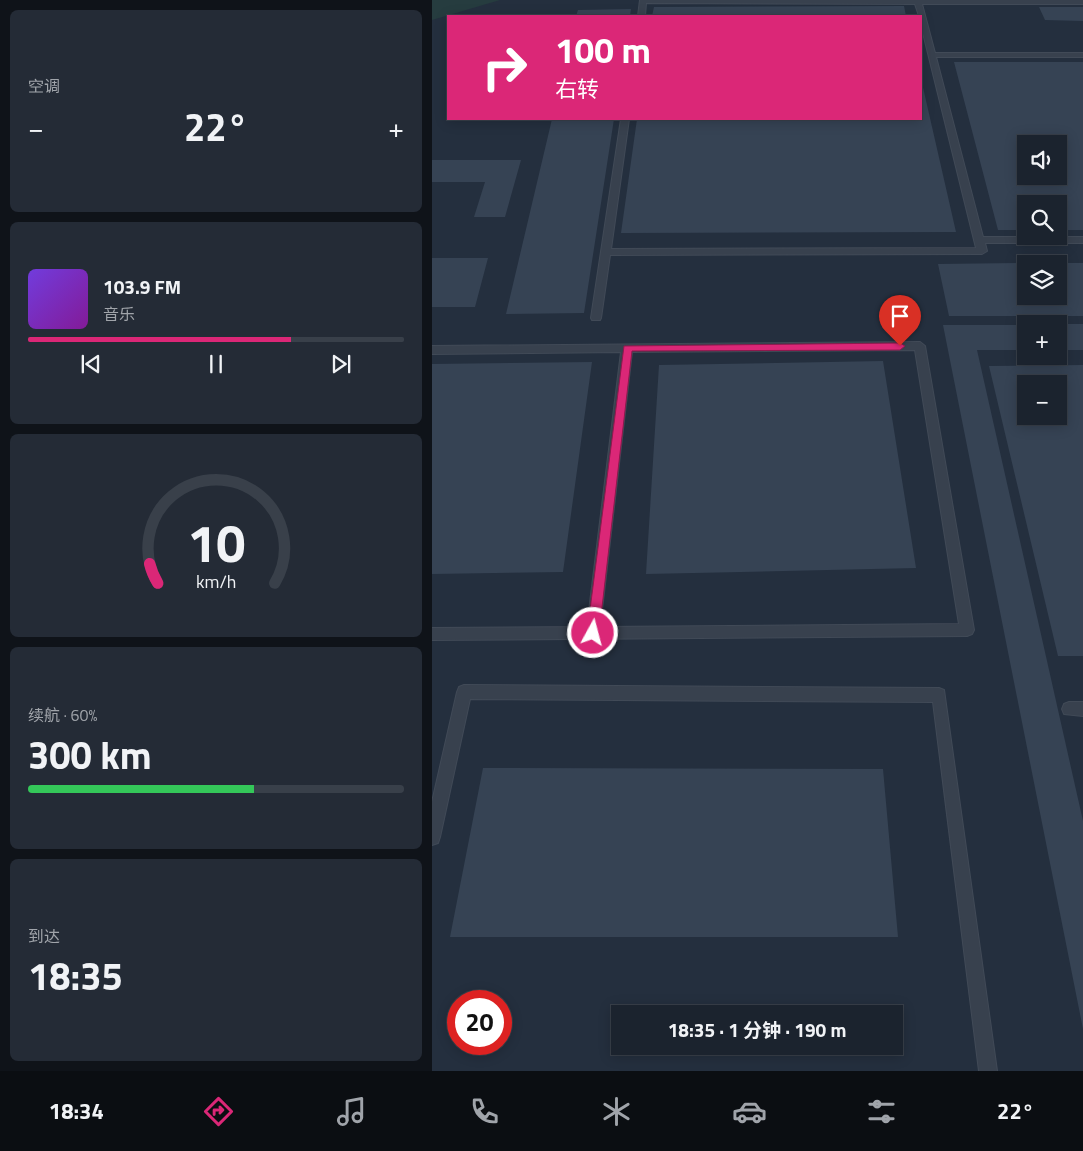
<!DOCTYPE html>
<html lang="zh">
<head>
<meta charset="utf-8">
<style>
	body { margin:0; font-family:"Titillium Web","Noto Sans SC",sans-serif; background:#242b36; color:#f1f3f6; height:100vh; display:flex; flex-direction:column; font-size:19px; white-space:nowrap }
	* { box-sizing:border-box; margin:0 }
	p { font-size:16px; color:#a0a4aa }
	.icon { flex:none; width:28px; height:28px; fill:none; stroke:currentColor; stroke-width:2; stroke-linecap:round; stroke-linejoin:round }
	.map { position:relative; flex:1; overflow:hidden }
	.sheet { display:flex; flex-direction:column; gap:10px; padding:10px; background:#0f1319; width:432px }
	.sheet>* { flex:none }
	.hud { position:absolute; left:15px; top:15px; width:475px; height:105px; border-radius:0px; box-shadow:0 2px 12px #0003,0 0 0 1px #39404a; background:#db2777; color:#fff; overflow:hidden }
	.tools { position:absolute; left:585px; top:135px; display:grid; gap:10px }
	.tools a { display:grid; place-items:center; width:50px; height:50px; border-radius:0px; background:#1b232e; box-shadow:0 2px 12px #0003,0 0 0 1px #39404a; font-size:25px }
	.speed { position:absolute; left:15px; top:990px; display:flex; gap:10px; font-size:25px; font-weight:700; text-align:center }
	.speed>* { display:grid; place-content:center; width:65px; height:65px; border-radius:50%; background:#1b232e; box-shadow:0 2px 12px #0003,0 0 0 1px #39404a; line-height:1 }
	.speed .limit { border:8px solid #d22; background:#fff; color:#111 }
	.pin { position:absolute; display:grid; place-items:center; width:42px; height:42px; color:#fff; margin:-51px -21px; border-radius:50% 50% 50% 0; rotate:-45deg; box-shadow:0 0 5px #0007 }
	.pin .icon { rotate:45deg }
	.me { position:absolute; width:55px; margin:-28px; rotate:7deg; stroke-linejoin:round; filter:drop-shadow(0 0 4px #0008) }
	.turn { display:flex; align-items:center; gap:18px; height:105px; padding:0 25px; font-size:22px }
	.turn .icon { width:65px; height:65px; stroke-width:2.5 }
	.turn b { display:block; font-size:35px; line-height:42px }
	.big { font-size:38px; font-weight:700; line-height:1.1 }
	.sheet .card { flex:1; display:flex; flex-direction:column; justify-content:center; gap:8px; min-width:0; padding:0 18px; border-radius:8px; background:#242b36 }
	.sheet .dial { align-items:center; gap:0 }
	.dial svg { height:130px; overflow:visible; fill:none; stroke:#39404a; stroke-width:7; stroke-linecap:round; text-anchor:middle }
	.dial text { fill:#f1f3f6; stroke:none }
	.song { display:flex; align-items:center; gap:15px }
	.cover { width:60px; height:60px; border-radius:8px; background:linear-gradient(135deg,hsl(260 70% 55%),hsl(290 70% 35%)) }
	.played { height:5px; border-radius:2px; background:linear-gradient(90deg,#db2777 70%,#39404a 70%) }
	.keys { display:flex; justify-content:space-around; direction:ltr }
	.heat { display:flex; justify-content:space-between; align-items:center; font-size:28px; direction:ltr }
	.charge { height:8px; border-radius:4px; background:linear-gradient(90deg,#34c759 60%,#39404a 0) }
	.trip { position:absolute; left:179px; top:1005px; width:292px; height:50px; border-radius:0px; background:#1b232e; box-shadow:0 2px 12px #0003,0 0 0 1px #39404a; font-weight:700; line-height:50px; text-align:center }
	.tabs { display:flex; height:80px; justify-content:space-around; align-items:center; background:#0b0e12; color:#a0a4aa }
	.tabs .icon { width:35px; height:35px }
	.tabs .selected { color:#db2777 }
	.tabs b { font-size:22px; color:#f1f3f6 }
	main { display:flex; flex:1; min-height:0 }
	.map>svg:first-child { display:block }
	.green { fill:#263c3f }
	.building { fill:#364354; fill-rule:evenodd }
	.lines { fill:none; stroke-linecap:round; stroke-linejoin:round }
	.service-casing { stroke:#414a57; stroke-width:2 }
	.service { fill:#38414e; fill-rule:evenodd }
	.route { fill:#db2777; stroke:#8e194d }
</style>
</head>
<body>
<main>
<section class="sheet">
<div class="card"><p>空调</p>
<div class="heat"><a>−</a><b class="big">22°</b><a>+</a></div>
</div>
<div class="card">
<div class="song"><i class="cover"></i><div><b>103.9 FM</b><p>音乐</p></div></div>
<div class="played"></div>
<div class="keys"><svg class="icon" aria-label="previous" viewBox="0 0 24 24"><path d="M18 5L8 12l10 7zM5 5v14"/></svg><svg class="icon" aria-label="pause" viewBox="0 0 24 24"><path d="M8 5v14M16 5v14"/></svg><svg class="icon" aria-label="next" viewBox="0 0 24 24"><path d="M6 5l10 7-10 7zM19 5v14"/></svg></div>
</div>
<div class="card dial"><svg viewBox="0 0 100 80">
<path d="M14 69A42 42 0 1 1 86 69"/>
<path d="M14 69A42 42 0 0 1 9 57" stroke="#db2777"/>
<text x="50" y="56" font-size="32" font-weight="700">10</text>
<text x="50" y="72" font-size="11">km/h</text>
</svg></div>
<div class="card"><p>续航 · 60%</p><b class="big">300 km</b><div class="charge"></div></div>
<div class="card"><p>到达</p><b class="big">18:35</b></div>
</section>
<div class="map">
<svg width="651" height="1071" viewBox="0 0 651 1071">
	<rect width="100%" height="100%" fill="#242f3e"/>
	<path class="green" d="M0 0H68L0 20Z"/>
	<path class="building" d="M472 6 474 16H220L222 7Z
		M607 7H651V21L613 20Z
		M199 9 198 16H144L146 10Z
		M522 62H651V230H626V204H594V230H566ZM594 144H626V176H594Z
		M490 83 524 232 189 233 205 119H489Z
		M120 119H182L152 313 74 314Z
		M0 160H89L73 217H42L53 182H0Z
		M0 258H56L43 307H0Z
		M594 263V296H626V263H651V316H517L506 264Z
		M626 324H651V350H626Z
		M511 325H594V350H545L651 821V1029Z
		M451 361 484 568 214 574 227 365Z
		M160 362 131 572 0 574V364Z
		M651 365V656H626L557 366ZM594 384H626V416H594Z
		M51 768 451 769 466 937H18Z"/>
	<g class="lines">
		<defs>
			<path id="service" d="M208 0H651V4H490L503 53H651V57H504L551 237H651V243H553L555 251 550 254 178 255 169 318 168 320H160L159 318 189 119H197L179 249 544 248 489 25V16H487L483 4 214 3 213 16H206Z
				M488 342 493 346 542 630 540 634 535 636 0 640V628L155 627 189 352 0 354V346ZM483 350 527 624 168 627 200 352Z
				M32 685 507 688 512 690 565 1071H547L501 702 38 699 8 837 6 843 0 845V802L25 692 27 687Z
				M637 702H651V716L632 714 630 709 632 704Z"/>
		</defs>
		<use href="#service" class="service-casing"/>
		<use href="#service" class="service"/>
	</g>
	<path class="route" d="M468 343 473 346 468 350 200 351 167 633 161 639 157 637 155 633 192 346Z"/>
</svg>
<div class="tools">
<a><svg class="icon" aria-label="sound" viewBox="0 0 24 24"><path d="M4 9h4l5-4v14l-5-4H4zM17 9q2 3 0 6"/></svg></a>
<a><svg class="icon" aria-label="search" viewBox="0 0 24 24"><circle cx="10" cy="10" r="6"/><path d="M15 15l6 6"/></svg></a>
<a><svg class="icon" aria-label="layers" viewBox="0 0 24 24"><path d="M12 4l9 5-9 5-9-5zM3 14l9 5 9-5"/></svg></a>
<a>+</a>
<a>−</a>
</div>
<div class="speed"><div class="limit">20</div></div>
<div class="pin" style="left:468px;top:346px;background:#d93025"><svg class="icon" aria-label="arrive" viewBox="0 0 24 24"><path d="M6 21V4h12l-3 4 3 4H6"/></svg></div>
<svg class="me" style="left:161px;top:633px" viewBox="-20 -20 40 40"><circle r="17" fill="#db2777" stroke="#fff" stroke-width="3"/><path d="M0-11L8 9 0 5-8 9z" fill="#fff"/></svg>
<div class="trip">18:35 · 1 分钟 · 190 m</div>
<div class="hud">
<div class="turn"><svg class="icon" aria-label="right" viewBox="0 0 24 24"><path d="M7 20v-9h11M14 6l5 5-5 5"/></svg><div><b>100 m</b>右转</div></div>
</div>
</div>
</main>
<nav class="tabs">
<b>18:34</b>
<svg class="icon selected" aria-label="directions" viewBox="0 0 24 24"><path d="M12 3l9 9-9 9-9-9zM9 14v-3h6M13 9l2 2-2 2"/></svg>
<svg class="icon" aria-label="music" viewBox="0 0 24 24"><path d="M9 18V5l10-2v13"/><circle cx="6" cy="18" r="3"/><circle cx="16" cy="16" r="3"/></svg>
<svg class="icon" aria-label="phone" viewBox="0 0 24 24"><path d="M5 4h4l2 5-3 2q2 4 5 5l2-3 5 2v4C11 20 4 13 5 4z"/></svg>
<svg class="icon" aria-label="climate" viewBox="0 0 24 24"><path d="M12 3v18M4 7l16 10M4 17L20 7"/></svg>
<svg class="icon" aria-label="car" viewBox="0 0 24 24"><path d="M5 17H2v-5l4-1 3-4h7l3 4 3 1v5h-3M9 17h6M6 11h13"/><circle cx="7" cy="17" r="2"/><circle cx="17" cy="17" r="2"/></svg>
<svg class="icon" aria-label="filters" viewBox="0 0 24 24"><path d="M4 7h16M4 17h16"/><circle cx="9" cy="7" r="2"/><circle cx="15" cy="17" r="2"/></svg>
<b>22°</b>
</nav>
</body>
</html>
